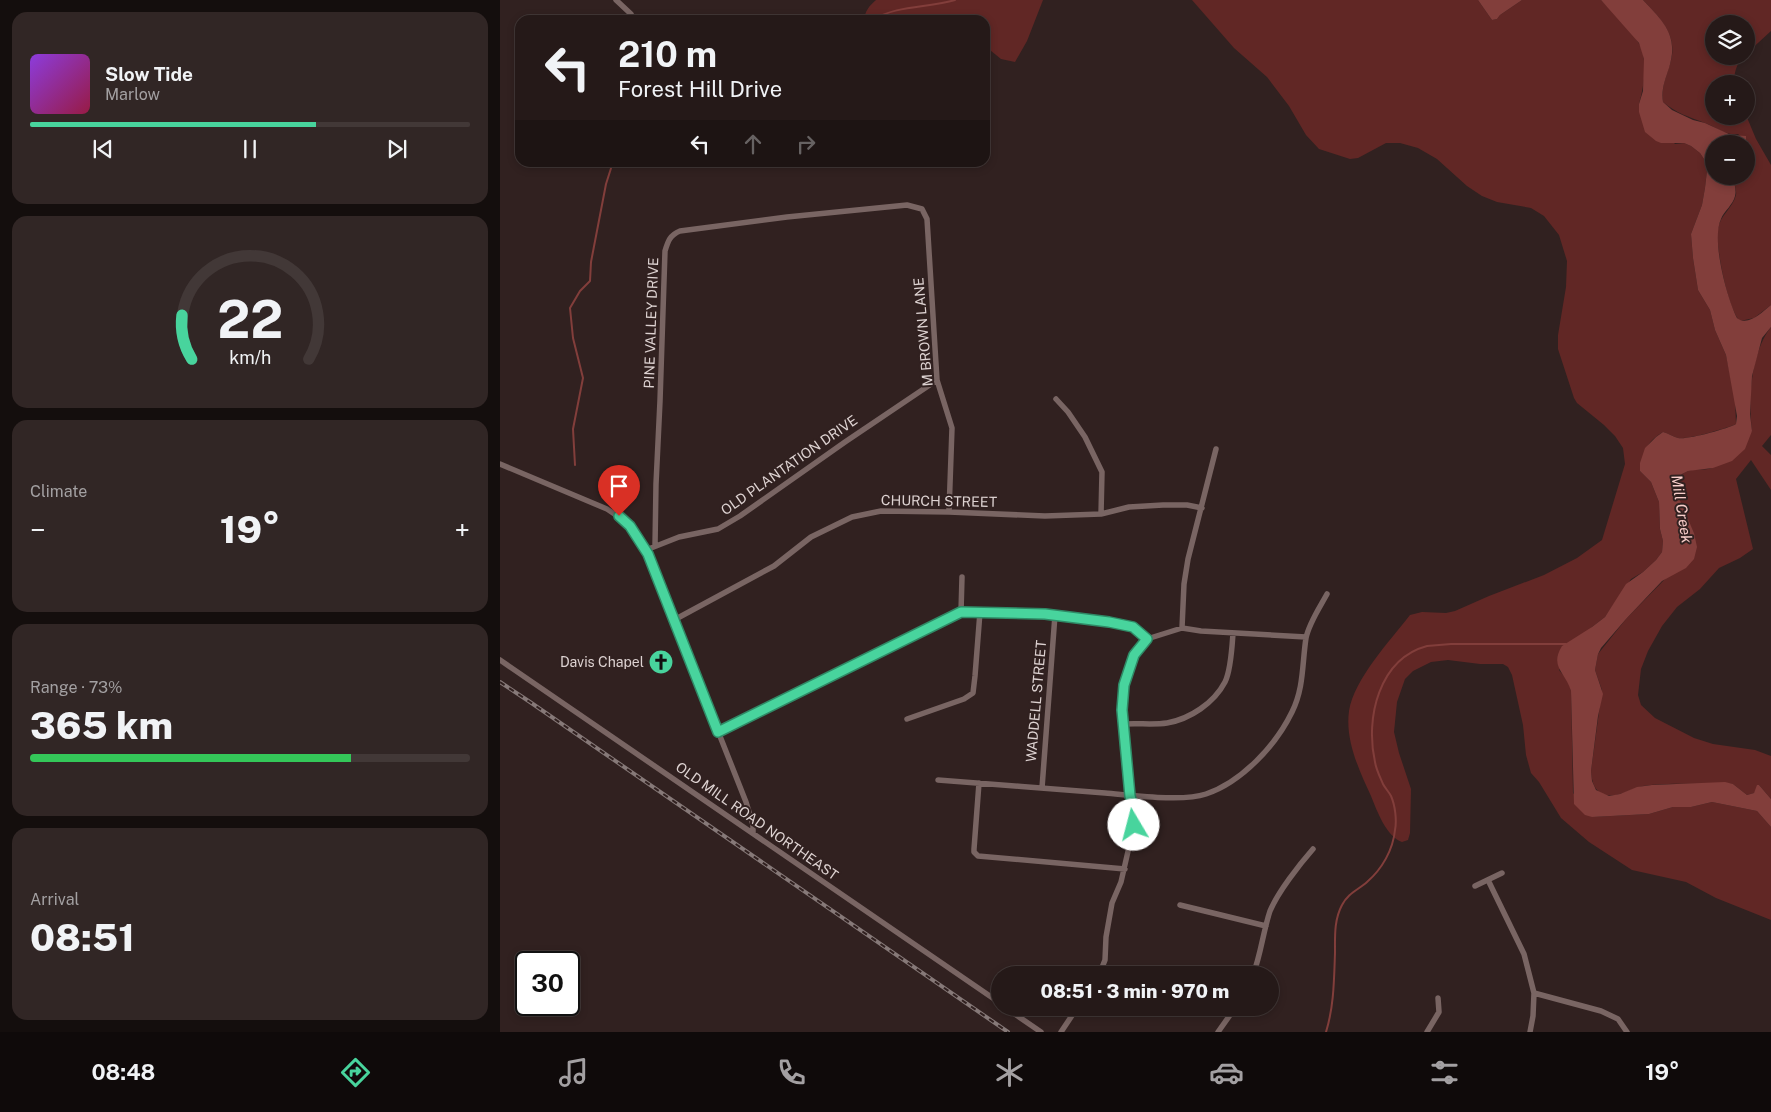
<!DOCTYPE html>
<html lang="en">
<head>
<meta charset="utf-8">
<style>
	body { margin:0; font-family:"Public Sans",sans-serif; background:#312625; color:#f1f3f6; height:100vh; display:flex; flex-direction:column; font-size:19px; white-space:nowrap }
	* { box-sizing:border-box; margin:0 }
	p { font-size:16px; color:#a3a0a2 }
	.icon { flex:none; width:28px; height:28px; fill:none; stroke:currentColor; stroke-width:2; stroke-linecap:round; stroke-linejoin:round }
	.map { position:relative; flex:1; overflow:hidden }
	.panel { display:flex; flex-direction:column; gap:12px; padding:12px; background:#140e0d; width:500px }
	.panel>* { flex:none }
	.hud { position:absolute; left:15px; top:15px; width:475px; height:152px; border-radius:15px; box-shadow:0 2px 8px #0003,0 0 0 1px #423837; background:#251918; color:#f1f3f6; overflow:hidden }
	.buttons { position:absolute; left:1205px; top:15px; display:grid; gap:10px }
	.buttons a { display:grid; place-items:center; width:50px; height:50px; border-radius:50%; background:#251918; box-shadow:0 2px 8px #0003,0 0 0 1px #423837; font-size:25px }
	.speed { position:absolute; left:15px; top:951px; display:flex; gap:10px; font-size:25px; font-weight:700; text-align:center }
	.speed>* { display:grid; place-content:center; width:65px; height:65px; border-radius:50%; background:#251918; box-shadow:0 2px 8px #0003,0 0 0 1px #423837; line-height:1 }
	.speed .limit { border:2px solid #111; border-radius:8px; background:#fff; color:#111 }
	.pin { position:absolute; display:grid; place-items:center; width:42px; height:42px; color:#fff; margin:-51px -21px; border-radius:50% 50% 50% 0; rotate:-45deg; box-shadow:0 0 5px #0007 }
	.pin .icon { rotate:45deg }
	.me { position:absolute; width:55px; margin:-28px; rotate:352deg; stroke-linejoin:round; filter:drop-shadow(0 0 4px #0008) }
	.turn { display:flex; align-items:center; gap:18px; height:105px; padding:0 20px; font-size:22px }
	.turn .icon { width:65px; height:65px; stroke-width:2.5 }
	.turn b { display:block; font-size:35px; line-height:42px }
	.lanes { display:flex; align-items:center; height:48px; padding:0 20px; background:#0003; justify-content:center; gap:25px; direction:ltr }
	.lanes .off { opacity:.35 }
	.big { font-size:38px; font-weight:800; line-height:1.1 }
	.panel .tile { flex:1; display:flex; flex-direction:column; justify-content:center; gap:8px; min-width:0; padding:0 18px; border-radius:15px; background:#312625 }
	.panel .dial { align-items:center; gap:0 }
	.dial svg { height:130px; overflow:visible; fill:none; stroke:#423837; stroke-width:7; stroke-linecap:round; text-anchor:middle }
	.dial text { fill:#f1f3f6; stroke:none }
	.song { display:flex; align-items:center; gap:15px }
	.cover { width:60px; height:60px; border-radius:8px; background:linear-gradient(135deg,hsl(270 70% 55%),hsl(340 70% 35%)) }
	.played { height:5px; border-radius:2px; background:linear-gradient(90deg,#48d49d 65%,#423837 65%) }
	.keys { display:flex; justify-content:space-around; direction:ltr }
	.heat { display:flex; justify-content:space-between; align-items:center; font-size:28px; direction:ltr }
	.charge { height:8px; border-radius:4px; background:linear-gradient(90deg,#34c759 73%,#423837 0) }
	.trip { position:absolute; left:491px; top:966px; width:288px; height:50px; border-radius:25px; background:#251918; box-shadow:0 2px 8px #0003,0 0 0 1px #423837; font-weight:800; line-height:50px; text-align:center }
	.tab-bar { display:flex; height:80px; justify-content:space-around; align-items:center; background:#0f0a0a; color:#a3a0a2 }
	.tab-bar .icon { width:35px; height:35px }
	.tab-bar .selected { color:#48d49d }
	.tab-bar b { font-size:22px; color:#f1f3f6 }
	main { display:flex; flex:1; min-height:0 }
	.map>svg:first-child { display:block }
	.green { fill:#612725 }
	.water { fill:#823e3b }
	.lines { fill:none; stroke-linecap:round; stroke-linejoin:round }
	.stream { stroke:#823e3b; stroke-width:2 }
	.minor { stroke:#796563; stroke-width:5.5 }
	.rail-casing { stroke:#867978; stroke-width:4 }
	.rail { stroke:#312120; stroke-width:2; stroke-dasharray:5.5; stroke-linecap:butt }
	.route-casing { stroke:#2f8a66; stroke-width:12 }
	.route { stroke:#48d49d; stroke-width:9 }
	.labels { text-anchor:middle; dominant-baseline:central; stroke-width:4; stroke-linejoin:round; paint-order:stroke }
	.street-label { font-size:14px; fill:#ddd2d1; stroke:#312120 }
	.poi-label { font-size:14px; fill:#ddd2d1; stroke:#312120; text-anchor:end }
	.water-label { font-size:15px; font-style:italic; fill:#f9ceca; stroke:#312120 }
</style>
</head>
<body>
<main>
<section class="panel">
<div class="tile">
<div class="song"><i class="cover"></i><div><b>Slow Tide</b><p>Marlow</p></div></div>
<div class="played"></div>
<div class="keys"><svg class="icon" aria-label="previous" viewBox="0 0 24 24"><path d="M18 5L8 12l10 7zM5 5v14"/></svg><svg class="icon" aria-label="pause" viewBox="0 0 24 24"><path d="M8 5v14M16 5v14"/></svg><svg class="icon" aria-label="next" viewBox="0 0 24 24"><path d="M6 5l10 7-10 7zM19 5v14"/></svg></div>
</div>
<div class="tile dial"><svg viewBox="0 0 100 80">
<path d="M14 69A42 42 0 1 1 86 69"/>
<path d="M14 69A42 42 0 0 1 8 42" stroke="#48d49d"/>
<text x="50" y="56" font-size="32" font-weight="700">22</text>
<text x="50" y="72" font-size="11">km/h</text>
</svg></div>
<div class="tile"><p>Climate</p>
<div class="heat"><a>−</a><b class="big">19°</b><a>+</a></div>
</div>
<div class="tile"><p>Range · 73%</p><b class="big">365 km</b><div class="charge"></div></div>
<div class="tile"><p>Arrival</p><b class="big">08:51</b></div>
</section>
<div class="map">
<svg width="1271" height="1032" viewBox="0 0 1271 1032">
	<rect width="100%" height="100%" fill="#312120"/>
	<path class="green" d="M376 0H543L527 41 515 62 501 59 485 46V20H364C365 11 369 6 376 0Z
		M692 0H978L992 20 997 19 1000 15 1022 0H1101C1114 13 1129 26 1138 42 1149 58 1144 86 1139 104L1175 144 1184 143 1191 146 1200 153 1204 159 1207 171 1205 188 1202 205 1191 234 1193 258 1198 290 1210 310 1215 330 1226 355 1235 399 1236 424C1228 428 1187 440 1178 438 1173 437 1168 433 1163 432 1145 443 1144 452 1140 471L1151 482 1159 502 1160 529 1163 541 1162 552 1156 560 1143 572 1131 579 1105 617 1092 627 1059 670 1069 682 1071 691 1073 793 1092 817 1149 814 1173 807H1191L1212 802 1257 811 1271 827V920L1216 898 1186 882 1132 870 1089 842 1061 818 1039 782 1031 773 1026 755 1023 725 1012 675 1008 667 1003 664H980L948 660 931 662 913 671 905 679 897 702 894 732 899 753 911 789 910 833 908 840 902 842C886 836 877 811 871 796 859 770 845 740 849 711 854 679 890 641 910 615L922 612 946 613 955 611 989 596 1044 575 1077 558 1102 540 1125 464 1123 448 1115 436 1104 425 1077 403 1074 398 1058 349V335L1066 287 1067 261 1059 235 1044 216 1031 208 997 202 982 196 967 186 937 159 918 148 900 143H886L858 158 850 159 819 149 806 135 789 106 767 77 734 48Z
		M1143 0H1271V31L1246 54V24H1214V56H1244C1236 64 1234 73 1234 84H1214V116L1246 115 1256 139 1271 165V305L1254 318 1240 321C1228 310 1215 245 1218 229 1220 215 1233 208 1236 195 1237 189 1233 183 1234 176H1246V144H1243L1246 141 1238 134C1226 136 1216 127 1205 123 1189 117 1176 113 1163 102 1161 88 1166 77 1170 64 1179 36 1161 19 1143 0Z
		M1271 327V435L1262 446 1271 455V490L1251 460 1236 479 1253 549 1240 558 1219 568 1200 589 1177 607 1162 626 1148 651 1141 669 1138 695 1141 705 1155 718 1194 738 1213 744 1255 750 1271 756V799L1259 785 1254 793 1247 795 1233 784 1225 783C1198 785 1170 782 1143 786 1132 788 1118 798 1106 795 1094 792 1092 782 1091 771L1102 690 1095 670 1098 654 1126 619 1166 578 1194 533C1187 518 1163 480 1188 471 1196 468 1205 471 1212 468 1219 466 1245 438 1252 431 1248 398 1251 353 1271 327Z"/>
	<path class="water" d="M978 0H1022L1000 15 997 19 992 20Z
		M1101 0H1143C1164 22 1179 36 1169 68 1165 80 1161 90 1163 102L1172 110 1193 120 1205 123 1231 135 1246 136V141L1243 144H1214V176H1234C1233 183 1237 189 1235 196 1233 205 1224 211 1221 219 1211 240 1227 298 1237 318 1248 327 1262 312 1271 305V327L1262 338 1252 376 1250 414 1252 431 1245 449 1232 461 1213 468 1188 471 1182 474 1179 478 1178 496 1194 533 1197 547 1194 559 1186 568 1162 581 1126 619 1101 648 1098 654 1095 670 1103 694 1098 716 1091 771 1092 781 1096 790 1109 796 1120 794 1137 787 1152 785 1225 782 1233 784 1247 795 1254 793 1257 785H1259L1271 799V827L1257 811 1212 802 1191 807H1173L1149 814 1092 817 1085 815 1074 804 1071 691C1066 673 1049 667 1062 646L1092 627 1105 617 1126 584 1143 572 1156 560 1162 552 1163 541 1160 529 1159 502 1151 482 1140 471V463L1145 448 1156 437 1163 432C1168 433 1173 437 1178 438 1187 440 1227 429 1236 424L1237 416 1226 355 1215 330 1210 310 1198 290 1193 258 1191 234 1202 205 1205 188 1207 171 1204 159 1200 153 1191 146 1184 143H1161L1156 141 1145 132 1139 112V104L1143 91 1144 59 1139 43Z"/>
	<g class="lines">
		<path class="stream" d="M373 20C396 5 428 8 455 0
			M75 465 73 429 83 378 73 338 70 308 80 291 90 281 91 262 106 184 113 162
			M826 1032C834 1006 834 980 835 953 835 936 834 920 842 905 848 893 858 890 867 882 882 869 893 850 895 830 897 820 895 805 891 796 889 792 885 788 883 784 880 777 876 769 875 762 865 718 879 659 927 646L951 644H1066L1067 646"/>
		<path class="minor" d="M116 0 131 14
			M556 399 568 412 585 437 602 472 601 514
			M0 464 107 509C126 521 137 535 148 554L246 802 253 825V833
			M155 546 156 484 160 401 165 251C168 241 170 235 180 231L287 217 407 205 422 209 427 219 437 380 452 428 449 512
			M146 550 179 537 218 529 240 516 345 442 437 380
			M461 612 462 577
			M174 620 274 566 311 537 352 517 381 511 449 512 545 516 601 514 629 507 663 505H687L702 508
			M682 628 684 584 688 559 716 449
			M0 660 500 1003
			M407 719 464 699 473 693 475 676 480 612
			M624 724C638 723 654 725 667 723 690 719 714 703 725 682 731 670 732 647 733 633
			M218 732 461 612 545 614 609 621 633 627 647 639
			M438 780C494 784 549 789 605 793 631 795 682 802 706 794 742 782 776 745 792 712 804 688 802 664 806 638 809 623 820 607 827 594
			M479 783 474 849V852L478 856 625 869
			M542 788 555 615
			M988 880 1024 954 1034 993 1033 1016 1030 1032
			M975 886 1002 873
			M680 905 766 926
			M599 975 605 960 606 937 612 903 621 882 634 825V810L630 795 622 710 624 685 634 655 647 639 682 628 701 631 806 637
			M753 975C761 954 763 932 770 911 778 892 799 865 813 849
			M1034 993 1101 1011 1118 1019 1127 1032
			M506 1008 541 1032
			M561 1032 577 1008
			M718 1032 735 1008
			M927 1032 939 1012 938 998"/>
		<defs>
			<path id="rail" d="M0 682 30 702 508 1032"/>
		</defs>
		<use href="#rail" class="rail-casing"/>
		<use href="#rail" class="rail"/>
	</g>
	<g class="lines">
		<defs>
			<path id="route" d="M119 516 130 526 148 554 218 732 461 612 545 614 609 622 633 627 647 639 634 655 624 685 622 710 630 796 634 810V825"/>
		</defs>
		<use href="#route" class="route-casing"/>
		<use href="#route" class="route"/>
	</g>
	<defs>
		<symbol id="church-disc" viewBox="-11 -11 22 22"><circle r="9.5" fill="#48d49d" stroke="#312120"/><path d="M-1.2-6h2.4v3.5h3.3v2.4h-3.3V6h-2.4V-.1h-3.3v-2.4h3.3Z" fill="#111"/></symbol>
	</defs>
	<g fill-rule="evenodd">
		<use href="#church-disc" x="147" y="648" width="28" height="28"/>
	</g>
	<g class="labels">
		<g class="street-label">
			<text transform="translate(151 323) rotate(-88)">PINE VALLEY DRIVE</text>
			<text transform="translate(423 332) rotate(-95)">M BROWN LANE</text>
			<text transform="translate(289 465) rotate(-35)">OLD PLANTATION DRIVE</text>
			<text transform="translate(439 501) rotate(1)">CHURCH STREET</text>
			<text transform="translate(536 701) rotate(-85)">WADDELL STREET</text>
			<text transform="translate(257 821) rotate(35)">OLD MILL ROAD NORTHEAST</text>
		</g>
		<g class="poi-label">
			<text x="144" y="662">Davis Chapel</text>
		</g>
		<g class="water-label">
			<text transform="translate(1182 509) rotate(81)">Mill Creek</text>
		</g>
	</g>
</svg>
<div class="buttons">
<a><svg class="icon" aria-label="layers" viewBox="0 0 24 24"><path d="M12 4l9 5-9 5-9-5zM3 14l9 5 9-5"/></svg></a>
<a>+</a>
<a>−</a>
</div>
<div class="speed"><div class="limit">30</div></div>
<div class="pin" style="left:119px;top:516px;background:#d93025"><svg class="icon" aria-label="arrive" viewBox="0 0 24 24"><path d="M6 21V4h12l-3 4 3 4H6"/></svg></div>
<svg class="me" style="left:634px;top:825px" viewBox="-20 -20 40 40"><circle r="19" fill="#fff"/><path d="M0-13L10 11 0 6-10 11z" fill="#48d49d"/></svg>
<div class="trip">08:51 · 3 min · 970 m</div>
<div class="hud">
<div class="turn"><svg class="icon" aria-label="left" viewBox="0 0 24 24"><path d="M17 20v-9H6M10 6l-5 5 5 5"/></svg><div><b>210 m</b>Forest Hill Drive</div></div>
<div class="lanes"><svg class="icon" aria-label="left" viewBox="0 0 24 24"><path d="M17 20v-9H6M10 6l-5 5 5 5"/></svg><svg class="icon off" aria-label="ahead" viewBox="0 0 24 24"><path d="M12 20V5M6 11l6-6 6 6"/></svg><svg class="icon off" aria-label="right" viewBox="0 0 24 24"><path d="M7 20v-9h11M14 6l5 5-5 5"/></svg></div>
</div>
</div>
</main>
<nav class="tab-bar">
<b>08:48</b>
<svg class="icon selected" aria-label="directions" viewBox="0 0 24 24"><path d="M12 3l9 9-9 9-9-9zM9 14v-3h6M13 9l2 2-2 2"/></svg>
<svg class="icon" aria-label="music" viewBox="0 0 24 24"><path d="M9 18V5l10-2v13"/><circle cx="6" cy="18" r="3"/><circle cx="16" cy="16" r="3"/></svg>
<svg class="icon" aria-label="phone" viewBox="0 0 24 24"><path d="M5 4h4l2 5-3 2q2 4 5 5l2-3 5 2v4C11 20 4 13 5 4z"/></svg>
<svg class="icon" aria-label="climate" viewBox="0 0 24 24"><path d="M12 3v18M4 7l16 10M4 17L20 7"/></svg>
<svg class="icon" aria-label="car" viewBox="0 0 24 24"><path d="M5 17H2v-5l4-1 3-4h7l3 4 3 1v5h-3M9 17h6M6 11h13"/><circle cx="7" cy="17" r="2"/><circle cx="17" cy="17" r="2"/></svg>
<svg class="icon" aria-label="filters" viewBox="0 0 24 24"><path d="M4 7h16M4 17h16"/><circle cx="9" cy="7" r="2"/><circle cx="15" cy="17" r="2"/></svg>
<b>19°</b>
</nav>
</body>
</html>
